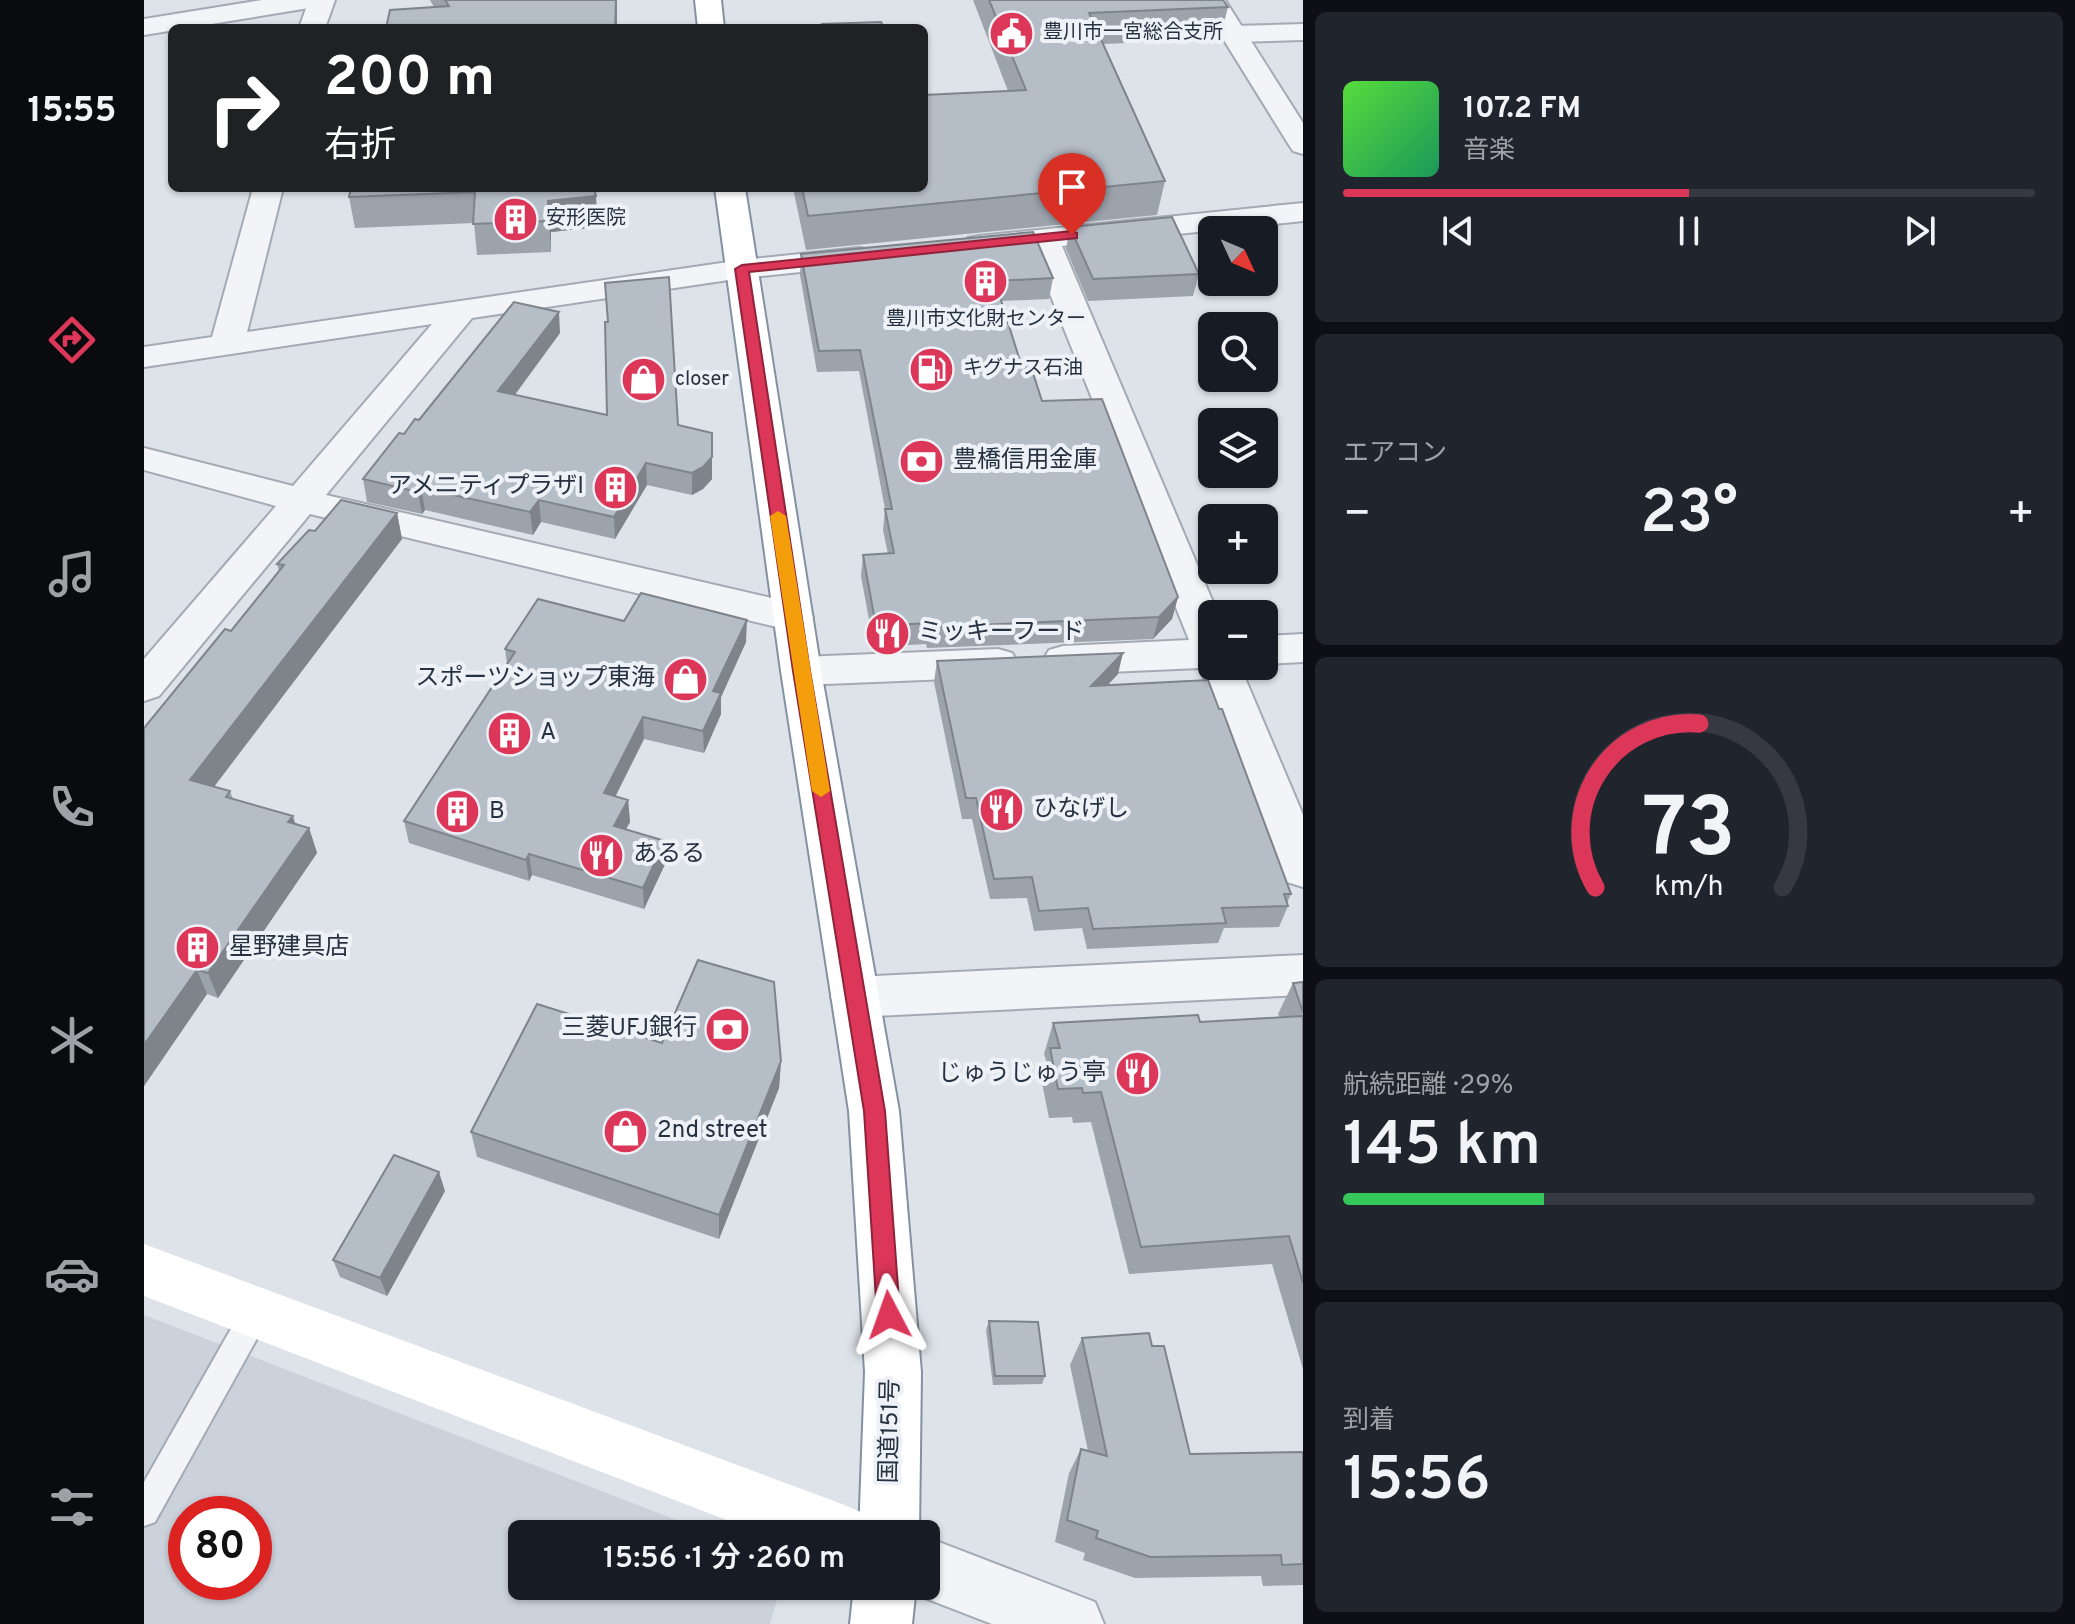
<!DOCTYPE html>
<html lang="ja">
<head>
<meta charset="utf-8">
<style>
	body { margin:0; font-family:Overpass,"Noto Sans JP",sans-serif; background:#20242c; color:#f1f3f6; height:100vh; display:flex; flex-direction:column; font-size:30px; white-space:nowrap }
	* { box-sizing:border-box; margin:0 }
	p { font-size:26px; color:#9ea1a6 }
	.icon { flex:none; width:44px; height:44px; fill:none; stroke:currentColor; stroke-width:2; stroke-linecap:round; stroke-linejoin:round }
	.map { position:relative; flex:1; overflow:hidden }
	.sheet { display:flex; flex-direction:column; gap:12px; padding:12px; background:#0d0f14; width:772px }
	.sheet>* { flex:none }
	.hud { position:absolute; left:24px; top:24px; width:760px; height:168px; border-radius:12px; box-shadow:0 2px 6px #0004; background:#202124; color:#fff; overflow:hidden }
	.needle { width:52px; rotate:134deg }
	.controls { position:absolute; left:1054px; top:216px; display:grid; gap:16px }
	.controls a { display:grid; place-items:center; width:80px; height:80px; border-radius:12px; background:#171b24; box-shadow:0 2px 6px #0004; font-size:40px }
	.speed { position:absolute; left:24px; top:1496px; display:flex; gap:16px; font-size:40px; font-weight:700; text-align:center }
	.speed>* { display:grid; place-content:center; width:104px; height:104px; border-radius:50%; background:#171b24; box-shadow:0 2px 6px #0004; line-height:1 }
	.speed .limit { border:12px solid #d22; background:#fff; color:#111 }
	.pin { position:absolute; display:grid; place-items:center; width:68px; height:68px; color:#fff; margin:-82px -34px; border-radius:50% 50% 50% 0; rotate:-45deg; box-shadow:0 0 8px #0007 }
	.pin .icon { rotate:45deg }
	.me { position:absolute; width:88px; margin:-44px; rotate:356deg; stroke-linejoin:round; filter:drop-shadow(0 0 6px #0008) }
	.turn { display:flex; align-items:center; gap:28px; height:168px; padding:0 24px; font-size:36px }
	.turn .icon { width:104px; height:104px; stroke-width:2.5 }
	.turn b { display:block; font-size:56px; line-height:68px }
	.big { font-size:60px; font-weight:600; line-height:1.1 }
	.sheet .card { flex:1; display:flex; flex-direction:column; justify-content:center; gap:12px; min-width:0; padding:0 28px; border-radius:12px; background:#20242c }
	.sheet .dial { align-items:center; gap:0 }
	.dial svg { height:208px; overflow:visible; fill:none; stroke:#363941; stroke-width:7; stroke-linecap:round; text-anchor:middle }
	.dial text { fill:#f1f3f6; stroke:none }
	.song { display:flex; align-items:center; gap:24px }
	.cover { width:96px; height:96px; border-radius:12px; background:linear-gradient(135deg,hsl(110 70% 55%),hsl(150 70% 35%)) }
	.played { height:8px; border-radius:4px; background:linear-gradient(90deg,#dc3658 50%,#363941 50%) }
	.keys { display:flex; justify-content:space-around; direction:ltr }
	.heat { display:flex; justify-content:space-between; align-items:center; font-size:44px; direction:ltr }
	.charge { height:12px; border-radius:6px; background:linear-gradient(90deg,#34c759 29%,#363941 0) }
	.trip { position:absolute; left:364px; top:1520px; width:432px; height:80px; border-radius:12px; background:#171b24; box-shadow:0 2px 6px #0004; font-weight:600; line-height:80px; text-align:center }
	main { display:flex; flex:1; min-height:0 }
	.menu { display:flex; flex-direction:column; width:144px; justify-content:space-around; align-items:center; background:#090b0e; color:#9ea1a6 }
	.menu .icon { width:56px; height:56px }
	.menu .selected { color:#dc3658 }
	.menu b { font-size:36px; color:#f1f3f6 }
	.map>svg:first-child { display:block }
	.built { fill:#ccd2dc; fill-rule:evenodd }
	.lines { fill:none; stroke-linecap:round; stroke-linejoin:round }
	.service-casing { stroke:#a3aab4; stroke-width:4 }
	.minor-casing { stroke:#a3aab4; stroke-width:4 }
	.tertiary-casing { stroke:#a3aab4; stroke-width:4 }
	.trunk-casing { stroke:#8491a2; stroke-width:4 }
	.service { fill:#f2f4f7; fill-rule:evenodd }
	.minor { fill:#f2f4f7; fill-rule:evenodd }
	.tertiary { fill:#f2f4f7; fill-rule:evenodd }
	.secondary { fill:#fff; fill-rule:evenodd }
	.trunk { fill:#fff; fill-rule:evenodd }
	.wall { fill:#9ca3ab }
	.shaded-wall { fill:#7f848b }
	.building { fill:#b5bdc7; stroke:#7f848b; stroke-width:2 }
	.route { fill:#dc3658; stroke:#8f2339; stroke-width:2 }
	.slow { fill:#f59e0b }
	.labels { text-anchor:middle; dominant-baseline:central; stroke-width:8; stroke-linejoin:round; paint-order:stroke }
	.far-poi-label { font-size:20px; fill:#263242; stroke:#eef2f7; text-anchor:start }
	.poi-label { font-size:24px; fill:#263242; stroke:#eef2f7; text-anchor:start }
	.street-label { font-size:24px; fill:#263242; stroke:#eef2f7 }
</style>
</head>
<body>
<main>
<nav class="menu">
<b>15:55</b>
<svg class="icon selected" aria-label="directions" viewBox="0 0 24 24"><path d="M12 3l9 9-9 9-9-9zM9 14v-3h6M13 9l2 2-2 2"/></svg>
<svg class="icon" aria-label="music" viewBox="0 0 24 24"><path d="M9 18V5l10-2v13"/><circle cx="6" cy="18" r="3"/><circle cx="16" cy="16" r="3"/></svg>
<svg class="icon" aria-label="phone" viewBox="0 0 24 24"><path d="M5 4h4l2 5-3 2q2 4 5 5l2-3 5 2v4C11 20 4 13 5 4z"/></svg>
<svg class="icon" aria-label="climate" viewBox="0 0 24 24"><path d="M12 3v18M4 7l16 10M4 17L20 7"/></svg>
<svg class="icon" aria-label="car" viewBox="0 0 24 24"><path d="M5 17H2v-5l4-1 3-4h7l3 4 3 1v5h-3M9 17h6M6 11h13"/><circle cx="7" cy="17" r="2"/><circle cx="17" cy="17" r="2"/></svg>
<svg class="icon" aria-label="filters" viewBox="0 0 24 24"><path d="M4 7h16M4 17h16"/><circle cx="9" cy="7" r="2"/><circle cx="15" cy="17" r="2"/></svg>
</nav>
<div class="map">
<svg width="1159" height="1624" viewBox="0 0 1159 1624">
	<rect width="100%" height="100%" fill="#dee3e9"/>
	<path class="built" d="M0 1315 569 1534H378V1586H637L626 1624H0ZM42 1514H110V1582H42Z"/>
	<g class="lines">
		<defs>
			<path id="service" d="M111 1301 121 1304 125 1314 121 1324 11 1522 0 1526V1482L101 1304Z"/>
			<path id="minor" d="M165 0H191L181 28H155Z
				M1159 24V40L1090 42 1081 40 1077 34 1081 28 1090 26Z
				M109 188H139L103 332 598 260 715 248 726 250 731 257 726 264 715 266 598 278 328 318 182 495 649 603 663 607 669 617 663 627 649 631 166 514 15 696 0 701V659L132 506 0 470V448L149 486 288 324 0 367V347L68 337Z
				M1159 203V221L918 246 1074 614H1068V666H1096L1159 815V887L1143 882 1136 869 1056 668 919 674 905 670 899 660 905 650 919 646 1045 640 888 249 835 254 824 252 820 245 824 238 835 236Z
				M1159 634V662L1120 664V636Z
				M854 649 868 653 874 663 868 673 854 677 657 685 643 681 637 671 643 661 657 657Z
				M1159 955V995L711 1017 694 1011 687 997 694 983 711 977Z
				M782 1537 951 1602 960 1624H848L760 1590 759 1586H782Z"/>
			<path id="tertiary" d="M118 0H178L174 5 165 8 0 35V19Z
				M1055 0H1081L1159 123V154L1149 151 1145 145Z"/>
			<path id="trunk" d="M551 0H577L580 28H554Z
				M571 188H601L677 671 755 1111 777 1372 775 1534H715L721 1372 705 1111 637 671Z
				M710 1586H772L768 1624H706Z"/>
		</defs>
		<use href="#service" class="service-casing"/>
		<use href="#minor" class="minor-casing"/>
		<use href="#tertiary" class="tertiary-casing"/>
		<use href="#trunk" class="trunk-casing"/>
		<use href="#service" class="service"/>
		<use href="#minor" class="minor"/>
		<use href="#tertiary" class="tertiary"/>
		<path class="secondary" d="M0 1244 698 1504 719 1513 728 1534H619L0 1296Z"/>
		<use href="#trunk" class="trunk"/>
	</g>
	<path class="wall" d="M286 0H473V28L290 7Z
		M829 0H1079L1084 7 1076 39 959 44 1021 181 1013 215 662 250 649 188H780L864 91Z
		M450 188 454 227 407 232V252L333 255 330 223 211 228 205 197Z
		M926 227 1055 274 1049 296 944 301 922 249Z
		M657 254 909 278 905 299 857 301 876 361 898 401 1034 597 1028 619 1009 639 783 648 782 644 730 647 717 576 719 555 744 554 739 530 741 509 715 371 673 372 656 275Z
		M416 333 371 395 463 415 534 425 568 479 559 489 548 495 503 485 471 539 397 522 389 535 281 510 278 514 223 502 219 479 260 434 275 420Z
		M253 513 258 539 70 787 86 791 89 799 165 828 173 853 74 998 63 994 0 1086V728L87 631 135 571 133 564 171 531Z
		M480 621 602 642 577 697V714L560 753 500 739 471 797 484 800 486 822 481 830 522 862 500 909 388 875 385 881 265 843 260 821 363 664 361 649Z
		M793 661 974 674 964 685 1075 709 1147 894 1143 903 1144 906 1135 927 1080 928 1074 943 943 949 938 928 890 931 883 898 846 899 828 819H818L790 682Z
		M1159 982V1369L1128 1264 985 1274 947 1122 929 1123 928 1117 905 1118 897 1078 902 1060 900 1054 909 1023 1056 1022 1136 1018 1134 1014 1149 983Z
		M518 1043 637 1061 635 1088 575 1239 333 1157 327 1132Z
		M301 1191 243 1296 196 1277 189 1260Z
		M845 1321 901 1376 898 1384 849 1385 842 1330Z
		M938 1338 1008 1346 1046 1454 1159 1452V1585L1119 1586 1117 1576 991 1578 939 1560 941 1553 911 1542 925 1473 937 1449 944 1451 926 1365Z"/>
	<path class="shaded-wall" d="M472 0H473V28H471Z
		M452 196 454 227 407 232V252L404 201Z
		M415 312 416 333 357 413 354 391Z
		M568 433V479L559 489 548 495V473Z
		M502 463 503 485 471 539 470 517Z
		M277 488 281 510 278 514 274 492Z
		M395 500 397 522 389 535 386 512Z
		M253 513 258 539 56 805 46 780Z
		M1034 597 1028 619 1009 639 1015 617Z
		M603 620 602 642 577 697V714L560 753 559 731 569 691Z
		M979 653 974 674 942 707 947 686Z
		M499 717 500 739 462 815 460 793Z
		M484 800 486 822 472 848 470 826Z
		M149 816 156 840 165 828 173 853 74 998 64 973 144 822Z
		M521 841 522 862 500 909 499 888Z
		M385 854 388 875 385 881 382 860Z
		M53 970 63 994 0 1086V1045Z
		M637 1061 635 1088 575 1239V1215Z
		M295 1172 301 1191 243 1296 236 1278Z"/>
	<path class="building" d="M301 0H472L471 28H242L246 10 305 6Z
		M845 0H1079L1084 7 945 13 1021 181 664 216 658 188H780V95L882 90Z
		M737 22 740 28H679L678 24Z
		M207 188H450L452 196 404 201V221L329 224 331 192 205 197Z
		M1028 217 1055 274 949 279 926 227Z
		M889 232 909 278 851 281 876 361H885L898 401 958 399 1034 597 1015 617 786 627 785 623 732 626 719 555 750 553 741 509H748L716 350 675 351 657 254Z
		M525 277 534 425 568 433V457L559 467 548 473 502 463 470 517 395 500 386 512 277 488 274 492 219 479 255 433 260 434 271 419 275 420 370 302 415 312 354 391 463 415 461 322H464L461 283Z
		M197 500 253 513 46 780 86 791 82 797 149 816 144 822 165 828 64 973 53 970 0 1045V728L81 629 87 631 140 565 133 564 165 530 171 531Z
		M497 593 603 620 569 691 577 693 559 731 499 717 460 793 484 800 470 826 521 841 499 888 385 854 382 860 260 821 371 652 361 649 394 599 480 621Z
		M979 653 947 686 1064 680 1075 709H1078L1147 894H1140L1144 906 1078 908 1082 923 949 929 944 908 895 911 888 877 850 879 832 798H822L793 661Z
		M554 960 630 982 637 1061 575 1215 327 1132 393 1004 518 1043Z
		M1159 982V1012L1149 983Z
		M1054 1015 1056 1022 1159 1016V1283L1145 1236 997 1247 957 1092 939 1093 938 1088 914 1089 906 1048H916L909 1023Z
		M250 1155 295 1172 236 1278 189 1260Z
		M845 1321 894 1322 901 1376H851Z
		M1005 1333 1008 1346H1020L1046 1454 1159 1452V1564L1138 1565 1137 1555 1006 1557 952 1538 954 1531 923 1520 937 1449 963 1456 938 1338Z"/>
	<path class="route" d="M928 231 933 233V238L605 272 666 671 741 1111 756 1315 753 1322 745 1326 737 1322 733 1315 720 1111 649 671 591 269 598 265Z"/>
	<path class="slow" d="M634 511 642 516 686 791 677 797 668 791 626 516Z"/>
	<defs>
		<symbol id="civic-disc" viewBox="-11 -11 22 22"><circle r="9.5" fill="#dc3658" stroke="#eef2f7"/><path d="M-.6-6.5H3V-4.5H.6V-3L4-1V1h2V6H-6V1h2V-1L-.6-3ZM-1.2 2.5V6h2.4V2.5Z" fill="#fff"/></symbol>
		<symbol id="building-disc" viewBox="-11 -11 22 22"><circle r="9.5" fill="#dc3658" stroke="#eef2f7"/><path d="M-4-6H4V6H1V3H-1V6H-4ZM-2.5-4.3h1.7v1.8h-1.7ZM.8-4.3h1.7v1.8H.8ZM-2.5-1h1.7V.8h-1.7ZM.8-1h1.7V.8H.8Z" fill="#fff"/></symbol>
		<symbol id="fuel-disc" viewBox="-11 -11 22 22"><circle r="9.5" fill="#dc3658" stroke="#eef2f7"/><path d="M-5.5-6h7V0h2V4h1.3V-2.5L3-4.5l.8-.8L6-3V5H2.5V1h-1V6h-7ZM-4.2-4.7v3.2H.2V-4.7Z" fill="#fff"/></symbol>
		<symbol id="shop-disc" viewBox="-11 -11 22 22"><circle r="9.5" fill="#dc3658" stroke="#eef2f7"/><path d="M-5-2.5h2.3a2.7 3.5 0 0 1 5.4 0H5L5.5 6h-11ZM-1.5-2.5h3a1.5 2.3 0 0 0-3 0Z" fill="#fff"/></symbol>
		<symbol id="bank-disc" viewBox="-11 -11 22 22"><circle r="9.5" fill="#dc3658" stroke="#eef2f7"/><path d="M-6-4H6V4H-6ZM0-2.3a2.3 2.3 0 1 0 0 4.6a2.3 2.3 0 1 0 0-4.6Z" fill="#fff"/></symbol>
		<symbol id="restaurant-disc" viewBox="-11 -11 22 22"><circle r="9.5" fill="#dc3658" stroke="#eef2f7"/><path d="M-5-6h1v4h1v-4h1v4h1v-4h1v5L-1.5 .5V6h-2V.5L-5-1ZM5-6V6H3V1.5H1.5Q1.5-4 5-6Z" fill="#fff"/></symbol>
	</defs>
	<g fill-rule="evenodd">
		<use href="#civic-disc" x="842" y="8" width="51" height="51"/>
		<use href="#building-disc" x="346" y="194" width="51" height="51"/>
		<use href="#building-disc" x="816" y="256" width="51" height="51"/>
		<use href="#fuel-disc" x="762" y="344" width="51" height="51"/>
		<use href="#shop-disc" x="474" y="354" width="51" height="51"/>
		<use href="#bank-disc" x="752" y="436" width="51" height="51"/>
		<use href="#building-disc" x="446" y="462" width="51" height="51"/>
		<use href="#restaurant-disc" x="718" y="608" width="51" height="51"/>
		<use href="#shop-disc" x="516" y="654" width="51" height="51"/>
		<use href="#building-disc" x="340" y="708" width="51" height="51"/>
		<use href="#restaurant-disc" x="832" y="784" width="51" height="51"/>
		<use href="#building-disc" x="288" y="786" width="51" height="51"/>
		<use href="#restaurant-disc" x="432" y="830" width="51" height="51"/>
		<use href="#building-disc" x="28" y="922" width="51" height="51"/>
		<use href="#bank-disc" x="558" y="1004" width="51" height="51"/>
		<use href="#restaurant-disc" x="968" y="1048" width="51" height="51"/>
		<use href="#shop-disc" x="456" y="1106" width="51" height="51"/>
	</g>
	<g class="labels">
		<g class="far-poi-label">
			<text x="899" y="33">豊川市一宮総合支所</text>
			<text x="402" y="219">安形医院</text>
			<text x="842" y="320" text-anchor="middle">豊川市文化財センター</text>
			<text x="819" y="369">キグナス石油</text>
			<text x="531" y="380">closer</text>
		</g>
		<g class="poi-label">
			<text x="809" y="461">豊橋信用金庫</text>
			<text x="440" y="487" text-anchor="end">アメニティプラザI</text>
			<text x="774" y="633">ミッキーフード</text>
			<text x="511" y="679" text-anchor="end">スポーツショップ東海</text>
			<text x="396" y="733">A</text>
			<text x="889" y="810">ひなげし</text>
			<text x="345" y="812">B</text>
			<text x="489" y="855">あるる</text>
			<text x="85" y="948">星野建具店</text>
			<text x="553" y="1029" text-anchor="end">三菱UFJ銀行</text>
			<text x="962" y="1074" text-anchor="end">じゅうじゅう亭</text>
			<text x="513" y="1131">2nd street</text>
		</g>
		<g class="street-label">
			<text transform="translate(747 1431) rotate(-89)">国道151号</text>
		</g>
	</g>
</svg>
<div class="controls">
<a><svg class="needle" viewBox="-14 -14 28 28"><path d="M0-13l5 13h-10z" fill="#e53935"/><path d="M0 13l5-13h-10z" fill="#9ea1a6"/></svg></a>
<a><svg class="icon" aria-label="search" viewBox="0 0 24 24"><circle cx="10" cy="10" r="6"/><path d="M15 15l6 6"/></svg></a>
<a><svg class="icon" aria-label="layers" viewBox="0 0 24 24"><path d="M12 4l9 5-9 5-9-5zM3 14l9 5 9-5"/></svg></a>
<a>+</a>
<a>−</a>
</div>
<div class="speed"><div class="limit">80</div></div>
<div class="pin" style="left:928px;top:235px;background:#d93025"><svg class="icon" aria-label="arrive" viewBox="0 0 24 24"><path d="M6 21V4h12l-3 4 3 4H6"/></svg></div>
<svg class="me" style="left:745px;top:1315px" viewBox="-20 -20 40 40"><path d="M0-17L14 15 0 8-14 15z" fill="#dc3658" stroke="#fff" stroke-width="4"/></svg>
<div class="trip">15:56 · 1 分 · 260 m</div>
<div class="hud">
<div class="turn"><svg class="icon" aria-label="right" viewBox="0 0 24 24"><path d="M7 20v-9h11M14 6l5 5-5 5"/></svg><div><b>200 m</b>右折</div></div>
</div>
</div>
<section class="sheet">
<div class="card">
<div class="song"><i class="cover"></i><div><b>107.2 FM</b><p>音楽</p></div></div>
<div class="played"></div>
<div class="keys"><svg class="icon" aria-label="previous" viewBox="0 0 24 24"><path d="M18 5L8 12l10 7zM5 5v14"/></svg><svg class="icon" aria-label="pause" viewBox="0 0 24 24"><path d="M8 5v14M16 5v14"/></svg><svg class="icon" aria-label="next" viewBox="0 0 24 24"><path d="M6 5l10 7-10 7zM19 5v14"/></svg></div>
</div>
<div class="card"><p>エアコン</p>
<div class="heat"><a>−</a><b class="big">23°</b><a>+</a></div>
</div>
<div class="card dial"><svg viewBox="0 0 100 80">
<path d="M14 69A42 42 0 1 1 86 69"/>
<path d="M14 69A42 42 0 0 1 54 6" stroke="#dc3658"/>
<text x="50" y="56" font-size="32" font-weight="700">73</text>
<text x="50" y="72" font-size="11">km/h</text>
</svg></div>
<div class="card"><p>航続距離 · 29%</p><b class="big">145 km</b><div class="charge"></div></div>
<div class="card"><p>到着</p><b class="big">15:56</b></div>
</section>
</main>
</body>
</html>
